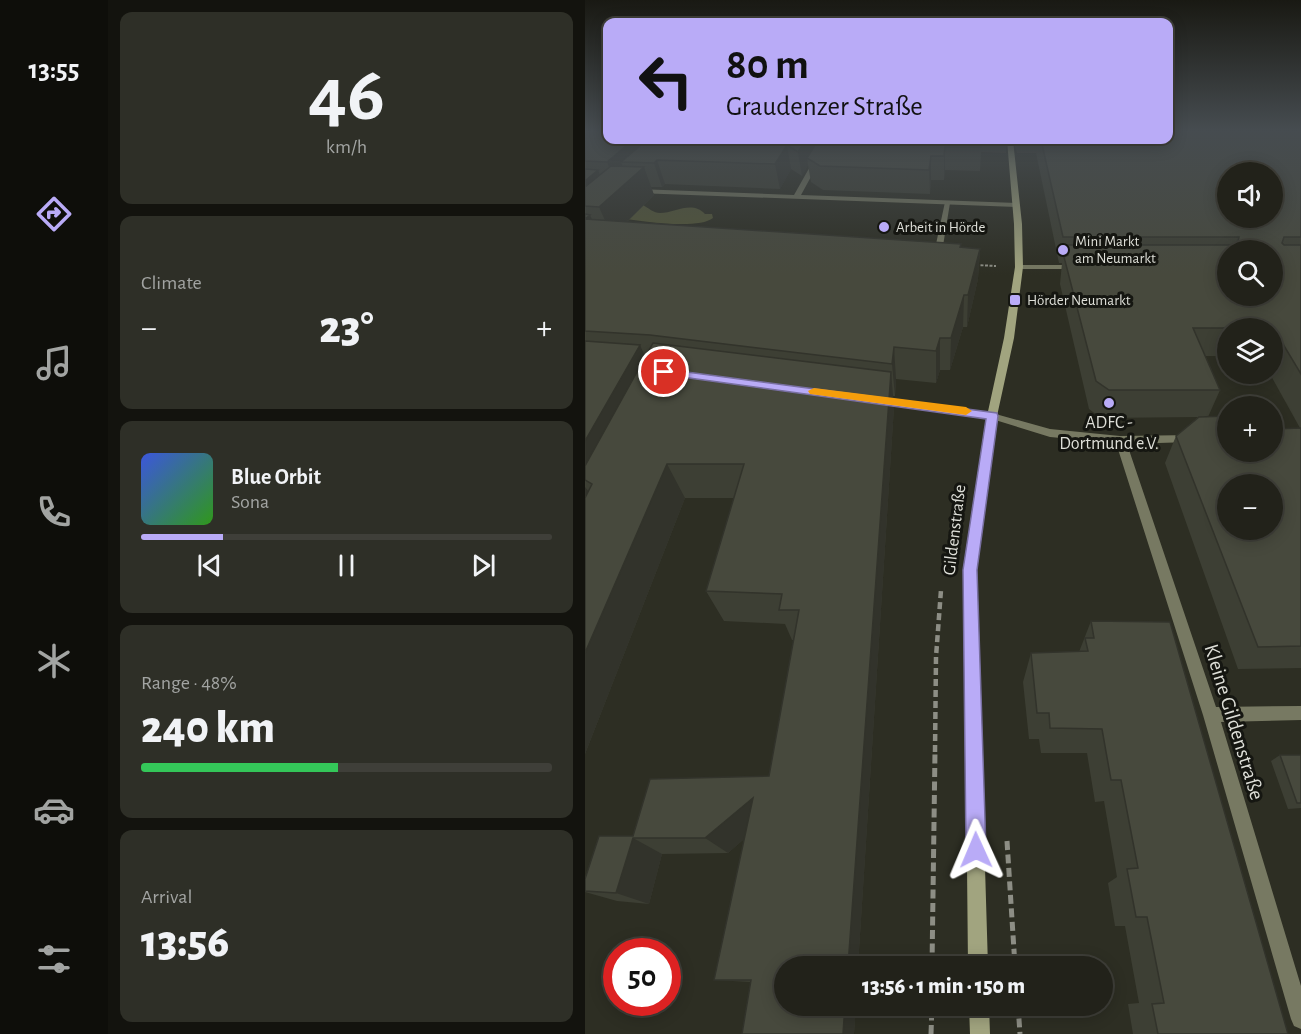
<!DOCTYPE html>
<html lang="en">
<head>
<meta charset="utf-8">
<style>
	body { margin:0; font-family:"Alegreya Sans",sans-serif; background:#2e2f27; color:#f1f3f6; height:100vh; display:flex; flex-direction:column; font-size:22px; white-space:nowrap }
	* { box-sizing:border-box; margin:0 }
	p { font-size:20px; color:#a2a4a2 }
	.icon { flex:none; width:33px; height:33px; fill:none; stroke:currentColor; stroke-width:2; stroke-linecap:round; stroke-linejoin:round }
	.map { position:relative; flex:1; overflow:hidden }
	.panel { display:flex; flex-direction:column; gap:12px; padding:12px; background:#13130e; width:477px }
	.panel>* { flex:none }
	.top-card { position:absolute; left:18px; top:18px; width:570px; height:126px; border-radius:12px; box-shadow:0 3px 15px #0003,0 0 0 2px #3f3f39; background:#b9abf7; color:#111; overflow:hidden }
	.controls { position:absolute; left:632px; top:162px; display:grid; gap:12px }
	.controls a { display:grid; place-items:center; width:66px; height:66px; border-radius:50%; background:#22221a; box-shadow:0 3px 15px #0003,0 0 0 2px #3f3f39; font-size:30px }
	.speed { position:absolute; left:18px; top:938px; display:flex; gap:12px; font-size:30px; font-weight:700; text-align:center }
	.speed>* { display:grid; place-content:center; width:78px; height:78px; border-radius:50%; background:#22221a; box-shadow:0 3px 15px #0003,0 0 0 2px #3f3f39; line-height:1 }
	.speed .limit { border:9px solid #d22; background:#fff; color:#111 }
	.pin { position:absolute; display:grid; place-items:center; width:51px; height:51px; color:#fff; margin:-26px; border:3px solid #fff; border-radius:50%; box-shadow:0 2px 6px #0007 }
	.me { position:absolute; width:66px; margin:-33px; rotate:359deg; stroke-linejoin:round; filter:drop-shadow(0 0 4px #0008) }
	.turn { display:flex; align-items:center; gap:21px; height:126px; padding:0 24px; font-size:27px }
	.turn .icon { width:78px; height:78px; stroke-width:2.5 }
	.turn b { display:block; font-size:42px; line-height:51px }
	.big { font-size:45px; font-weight:800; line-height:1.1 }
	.panel .tile { flex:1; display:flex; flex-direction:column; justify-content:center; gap:9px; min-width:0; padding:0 21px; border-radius:12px; background:#2e2f27 }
	.panel .dial { align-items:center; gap:0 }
	.dial b { font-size:78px; line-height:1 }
	.song { display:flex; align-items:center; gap:18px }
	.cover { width:72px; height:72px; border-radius:9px; background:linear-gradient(135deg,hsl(230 70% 55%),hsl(110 70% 35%)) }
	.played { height:6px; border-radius:3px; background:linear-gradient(90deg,#b9abf7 20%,#3f3f39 20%) }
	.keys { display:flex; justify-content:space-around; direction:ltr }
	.heat { display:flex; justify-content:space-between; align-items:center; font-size:33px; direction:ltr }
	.charge { height:9px; border-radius:4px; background:linear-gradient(90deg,#34c759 48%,#3f3f39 0) }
	.trip { position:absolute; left:189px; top:956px; width:339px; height:60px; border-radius:30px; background:#22221a; box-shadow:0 3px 15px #0003,0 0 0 2px #3f3f39; font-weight:800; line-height:60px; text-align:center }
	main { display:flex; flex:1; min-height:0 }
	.tabs { display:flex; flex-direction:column; width:108px; justify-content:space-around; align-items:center; background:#0e0e0a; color:#a2a4a2 }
	.tabs .icon { width:42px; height:42px }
	.tabs .current { color:#b9abf7 }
	.tabs b { font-size:27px; color:#f1f3f6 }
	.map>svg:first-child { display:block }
	.green { fill:#535637 }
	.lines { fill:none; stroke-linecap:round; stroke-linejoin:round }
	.path-far2 { stroke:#8d8e85; stroke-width:2; stroke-dasharray:3 1.5; stroke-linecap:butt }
	.path-far1 { stroke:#8d8e85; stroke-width:4.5; stroke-dasharray:7 4; stroke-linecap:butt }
	.path { stroke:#8d8e85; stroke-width:5; stroke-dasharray:9 4.5; stroke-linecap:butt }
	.lane { fill:#777962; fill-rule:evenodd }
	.street { fill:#777962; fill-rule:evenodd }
	.secondary { fill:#a1a47f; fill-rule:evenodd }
	.wall { fill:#3d3f34; fill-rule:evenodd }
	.shaded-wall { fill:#32332b }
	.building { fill:#47493d; stroke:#32332b; stroke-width:1.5; fill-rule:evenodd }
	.route { fill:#b9abf7; stroke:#786fa1; stroke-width:1.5 }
	.slow { fill:#f59e0b }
	.poi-dot { fill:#b9abf7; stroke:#151611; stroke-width:2 }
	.labels { text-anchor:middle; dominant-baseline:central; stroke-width:6; stroke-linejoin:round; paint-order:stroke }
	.far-poi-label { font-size:15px; fill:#dedfd8; stroke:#151611; text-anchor:start }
	.poi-label { font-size:18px; fill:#dedfd8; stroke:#151611 }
	.street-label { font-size:18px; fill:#dedfd8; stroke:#151611 }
	.near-street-label { font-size:21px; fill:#dedfd8; stroke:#151611 }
</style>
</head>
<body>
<main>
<nav class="tabs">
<b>13:55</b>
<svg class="icon current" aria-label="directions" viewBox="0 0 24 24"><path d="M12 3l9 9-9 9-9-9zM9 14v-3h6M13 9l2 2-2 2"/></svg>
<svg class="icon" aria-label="music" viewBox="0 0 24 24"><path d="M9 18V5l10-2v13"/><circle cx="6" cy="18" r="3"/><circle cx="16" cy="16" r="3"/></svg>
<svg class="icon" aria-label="phone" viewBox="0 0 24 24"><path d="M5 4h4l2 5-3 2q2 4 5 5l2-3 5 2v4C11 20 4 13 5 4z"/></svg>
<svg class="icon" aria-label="climate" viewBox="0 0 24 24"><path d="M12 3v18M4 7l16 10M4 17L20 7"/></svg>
<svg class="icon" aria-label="car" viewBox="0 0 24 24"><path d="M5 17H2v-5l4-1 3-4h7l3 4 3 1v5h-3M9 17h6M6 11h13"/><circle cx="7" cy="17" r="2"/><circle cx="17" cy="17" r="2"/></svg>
<svg class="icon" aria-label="filters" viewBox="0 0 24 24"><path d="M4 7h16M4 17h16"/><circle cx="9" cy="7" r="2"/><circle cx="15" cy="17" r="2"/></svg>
</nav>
<section class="panel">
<div class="tile dial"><b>46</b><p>km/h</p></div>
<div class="tile"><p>Climate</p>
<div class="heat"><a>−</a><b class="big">23°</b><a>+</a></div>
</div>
<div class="tile">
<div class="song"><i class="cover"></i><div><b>Blue Orbit</b><p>Sona</p></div></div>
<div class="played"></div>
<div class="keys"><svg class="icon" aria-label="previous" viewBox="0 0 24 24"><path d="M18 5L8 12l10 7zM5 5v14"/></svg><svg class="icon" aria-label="pause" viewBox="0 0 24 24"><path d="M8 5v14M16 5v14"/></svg><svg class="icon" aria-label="next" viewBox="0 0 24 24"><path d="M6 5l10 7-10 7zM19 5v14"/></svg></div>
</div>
<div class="tile"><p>Range · 48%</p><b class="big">240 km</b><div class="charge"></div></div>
<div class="tile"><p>Arrival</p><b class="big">13:56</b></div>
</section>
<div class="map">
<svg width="716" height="1034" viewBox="0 0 716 1034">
	<rect width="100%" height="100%" fill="#2d2e23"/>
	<path class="green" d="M58 205C63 208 69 213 75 213 90 213 107 200 120 214H127L128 218C113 230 55 221 35 218Z"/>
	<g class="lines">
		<path class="path-far2" d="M391 265 411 266"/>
		<path class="path-far1" d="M350 752 351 657 356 590"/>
		<path class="path" d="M422 841 430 966
			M347 966 350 751
			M433 1005 435 1034
			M346 1034 347 1005"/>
		<path class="lane" d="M360 202 365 203 356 258 352 260 348 258Z"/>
		<path class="street" d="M240 140H246L216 195 432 203 435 205 432 207 52 193 49 191 52 189 209 195Z
			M431 265H491L495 267 491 269H434L430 267Z
			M293 397 407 413 465 429 535 436 609 435 610 438 609 441 605 442 542 444 631 707 716 706V720L636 722 716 986V1029L709 1026 706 1019 618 715 531 443 465 437 407 419 289 402 288 400Z"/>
		<path class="secondary" d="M422 140H428L437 224 438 267 429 338 412 416 391 570 403 966H383L379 570 402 416 419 338 430 267 429 224Z
			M384 1005H404L405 1034H385Z"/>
	</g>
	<path class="wall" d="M0 130 22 140H422L421 153 396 152 395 171 360 170 359 180H346L345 194 238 190 226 182 223 165 217 176 206 169 195 189 80 184 77 187H66L69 195 42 222 376 244V247L395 249 393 279 382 327H378L365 370H355L351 383 311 379 310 396H308L309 407 273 966H200L271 1005 269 1034H157L166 982 129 980 159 839 143 853 77 854 64 904 32 901 0 892V879L48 836 184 776 209 640H207L200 624 139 621 121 591 149 498H100L0 754Z
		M716 130V668L653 669 580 463 591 436 613 417 516 418 504 409 475 284 477 263H474L451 153H432L428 140H584ZM642 328H687V374H685L715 428 642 452 623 417 635 390 620 356H642Z
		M506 621 703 1034H548L543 1004 554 1003 540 926H530L523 883 532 877 519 801 510 802 502 753H456L454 739H444L438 682 446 653 494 652Z
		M695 755H716V808L703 809 686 761Z"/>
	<path class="shaded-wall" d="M48 140H82L36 162 42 177 32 186 22 162Z
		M221 140H238L222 158 223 165 217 176 213 152Z
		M202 145 206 169 195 189 190 164Z
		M360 147V170L359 180V156Z
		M346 156V180L345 194 344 170Z
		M72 160 80 184 77 187 69 163Z
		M59 167 69 195 27 236 14 207Z
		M13 170 23 194 0 197V181Z
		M5 215 18 244 0 219Z
		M395 249 393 279 382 327 383 295Z
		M379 295 378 327 365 370 366 338Z
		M355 338V370L351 383V351Z
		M55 345 69 377 7 484 0 480V441Z
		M309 347 311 379 310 396 307 364Z
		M306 372 309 407 273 966H263Z
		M82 464 100 498 0 754V653Z
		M0 487 8 497 0 499Z
		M168 798 186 816 143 853 120 838Z
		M48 838 77 854 64 904 31 893Z
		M260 1005H271L269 1034H258Z"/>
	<path class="building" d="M0 130H22V140H48L22 162 0 161Z
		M584 130H716V237H699L697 243 699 245H716V374L689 329 687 328H608L635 390H524L511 381 479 257 483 255 480 245H652L654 237H478L456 140H584ZM642 172H687V218H642ZM642 250H687V296H642Z
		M62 140H221L213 152 202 145 190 164 72 160 69 163 36 162Z
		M233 140H396V147H360L359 156H346L344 170 235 166 222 158Z
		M26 166 59 167 14 207 0 206V187Z
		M0 169 13 170 0 181Z
		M0 214 5 215 0 219Z
		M0 219 376 244 375 247 395 249 383 295H379L366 338H355L351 351 309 347 307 364 65 335 0 331Z
		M0 341 55 345 0 441Z
		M68 343 306 372 263 966H200V1005H260L258 1034H157L166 980H129L168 798 120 838H48L31 893 0 891V879L14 836H48L65 779 184 776 214 610H194L197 594 121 591 159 464H82L0 653V498L7 484 0 480V466Z
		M642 416V452H687V429L716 428V646L673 647 591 436 614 417ZM642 484H687V530H642Z
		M506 621 585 622 703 1034H573L567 1004 579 1003 562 917H551L542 869 553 868 536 780H526L517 729 465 728 464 713H452L446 653 503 651 500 638H509Z
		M695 755H716V803H712Z"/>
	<linearGradient id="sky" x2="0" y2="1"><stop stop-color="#191913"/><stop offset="0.47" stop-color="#464c50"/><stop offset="1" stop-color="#464c50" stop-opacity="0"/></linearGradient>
	<rect width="716" height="275" fill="url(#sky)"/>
	<path class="route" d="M79 369 412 413 413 416 392 570 401 850 398 857 391 860 384 857 381 850 378 570 401 419 75 374 73 372Z"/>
	<path class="slow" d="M229 388 381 407 387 411 381 415 225 394 223 391Z"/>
	<g class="poi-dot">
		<circle cx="299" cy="227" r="6"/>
		<circle cx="478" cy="250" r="6"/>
		<rect x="424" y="294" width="12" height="12" rx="3"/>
		<circle cx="524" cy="403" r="6"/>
	</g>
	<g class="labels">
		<g class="far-poi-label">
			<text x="311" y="227">Arbeit in Hörde</text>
			<text x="490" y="241">Mini Markt<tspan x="490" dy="17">am Neumarkt</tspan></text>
			<text x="442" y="300">Hörder Neumarkt</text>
		</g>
		<g class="poi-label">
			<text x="524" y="423">ADFC -<tspan x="524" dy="21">Dortmund e.V.</tspan></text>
		</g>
		<g class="street-label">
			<text transform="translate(370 530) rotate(-83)">Gildenstraße</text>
		</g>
		<g class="near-street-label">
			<text transform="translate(649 722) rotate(73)">Kleine Gildenstraße</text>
		</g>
	</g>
</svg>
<div class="controls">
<a><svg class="icon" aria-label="sound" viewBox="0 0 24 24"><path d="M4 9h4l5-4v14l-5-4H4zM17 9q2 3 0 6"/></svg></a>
<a><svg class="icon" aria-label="search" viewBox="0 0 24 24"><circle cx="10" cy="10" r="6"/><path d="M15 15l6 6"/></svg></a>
<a><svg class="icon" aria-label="layers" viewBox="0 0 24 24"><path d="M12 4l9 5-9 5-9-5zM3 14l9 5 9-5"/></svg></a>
<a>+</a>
<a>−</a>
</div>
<div class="speed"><div class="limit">50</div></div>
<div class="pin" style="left:79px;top:372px;background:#d93025"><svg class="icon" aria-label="arrive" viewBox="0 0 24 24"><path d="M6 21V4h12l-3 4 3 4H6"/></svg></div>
<svg class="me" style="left:391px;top:850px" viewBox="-20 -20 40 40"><path d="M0-17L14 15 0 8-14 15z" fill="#b9abf7" stroke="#fff" stroke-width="4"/></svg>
<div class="trip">13:56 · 1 min · 150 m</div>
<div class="top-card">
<div class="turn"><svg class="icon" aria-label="left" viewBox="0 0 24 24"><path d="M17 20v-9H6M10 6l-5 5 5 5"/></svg><div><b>80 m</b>Graudenzer Straße</div></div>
</div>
</div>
</main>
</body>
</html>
